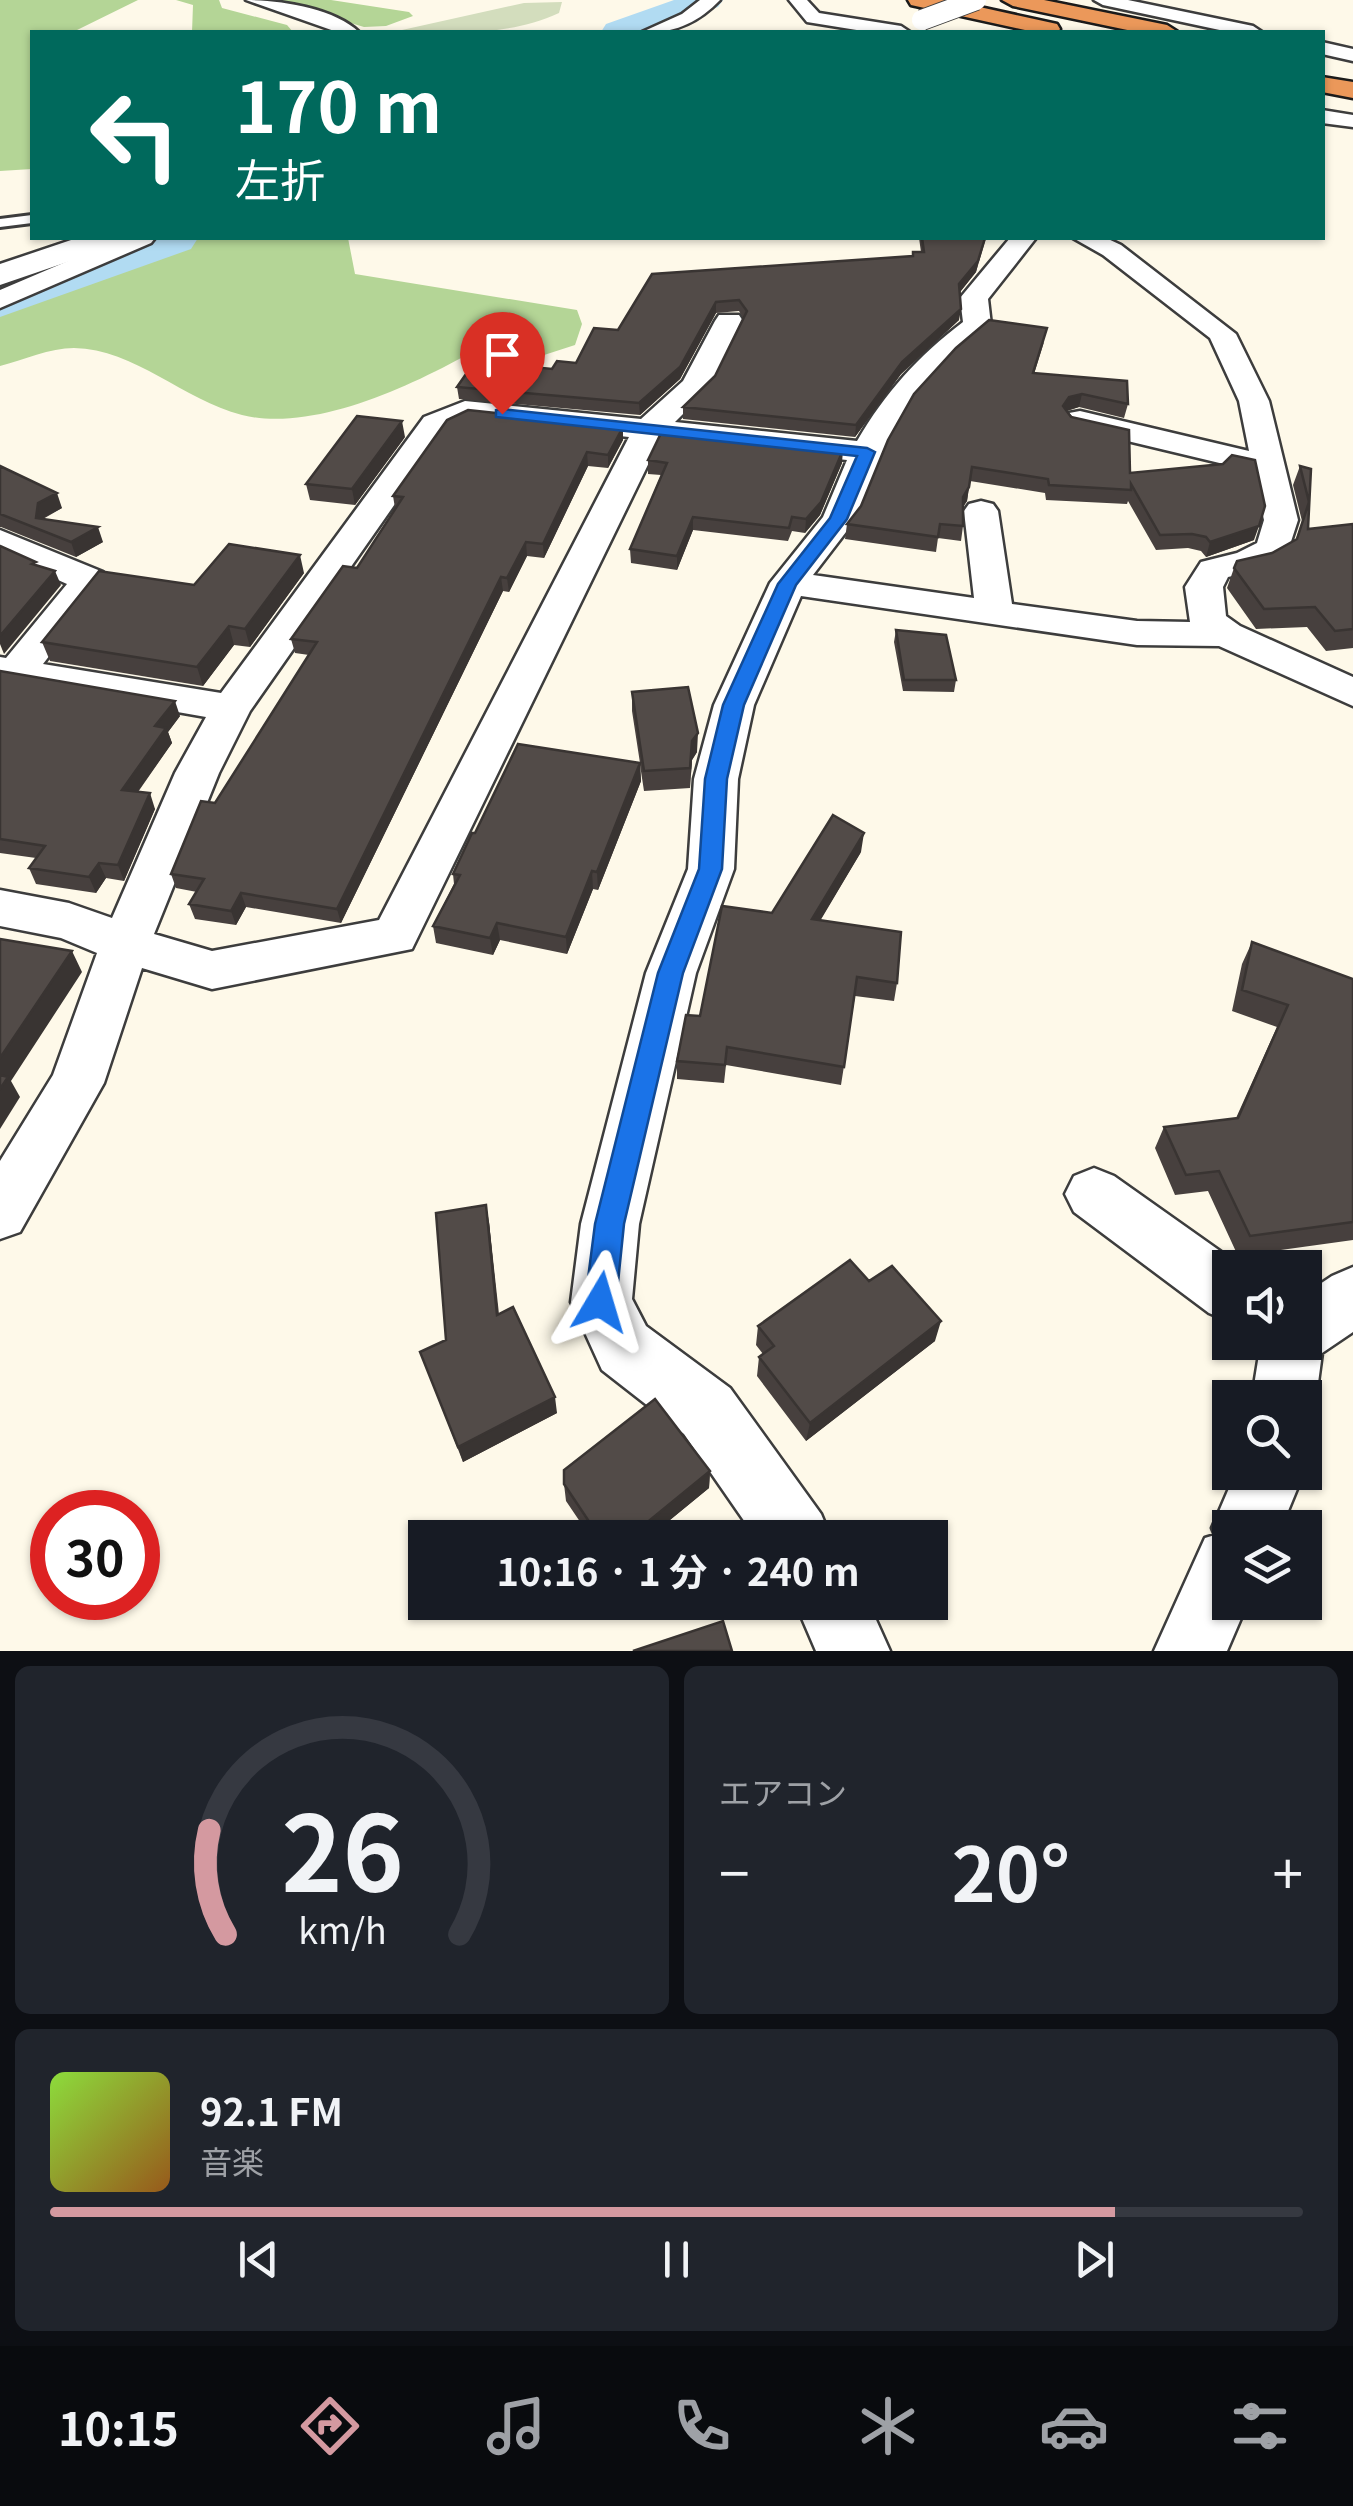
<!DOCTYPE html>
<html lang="ja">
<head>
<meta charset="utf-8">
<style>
	body { margin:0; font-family:Georgia,"Noto Sans JP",serif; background:#20242c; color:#f1f3f6; height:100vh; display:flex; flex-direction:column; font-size:38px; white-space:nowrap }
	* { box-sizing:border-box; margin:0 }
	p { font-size:32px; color:#9ea1a6 }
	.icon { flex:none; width:55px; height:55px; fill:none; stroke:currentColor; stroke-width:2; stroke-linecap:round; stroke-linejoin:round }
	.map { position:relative; height:1651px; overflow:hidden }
	.sheet { display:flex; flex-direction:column; gap:15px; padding:15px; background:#0d0f14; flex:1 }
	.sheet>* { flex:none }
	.guide { position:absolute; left:30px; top:30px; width:1295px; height:210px; border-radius:0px; box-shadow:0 2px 8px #0004; background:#00695c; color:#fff; overflow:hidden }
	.buttons { position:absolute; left:1212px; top:1250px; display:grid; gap:20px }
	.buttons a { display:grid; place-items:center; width:110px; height:110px; border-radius:0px; background:#171b24; box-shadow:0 2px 8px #0004; font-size:50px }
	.speed { position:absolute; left:30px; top:1490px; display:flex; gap:20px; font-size:50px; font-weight:700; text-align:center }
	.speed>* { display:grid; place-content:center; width:130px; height:130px; border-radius:50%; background:#171b24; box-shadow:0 2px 8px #0004; line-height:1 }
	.speed .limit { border:15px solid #d22; background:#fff; color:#111 }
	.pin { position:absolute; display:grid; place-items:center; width:85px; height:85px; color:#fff; margin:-102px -42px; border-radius:50% 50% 50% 0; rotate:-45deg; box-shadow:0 0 10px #0007 }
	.pin .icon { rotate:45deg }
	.me { position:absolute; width:110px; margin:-55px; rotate:7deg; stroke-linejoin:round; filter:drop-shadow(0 0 8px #0008) }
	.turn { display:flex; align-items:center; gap:35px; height:210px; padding:0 40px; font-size:45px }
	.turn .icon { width:130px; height:130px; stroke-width:2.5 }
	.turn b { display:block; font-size:70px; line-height:85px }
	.big { font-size:75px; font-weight:700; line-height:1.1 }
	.sheet .tile { flex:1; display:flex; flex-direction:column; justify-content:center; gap:15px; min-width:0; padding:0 35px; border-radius:15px; background:#20242c }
	.sheet .dial { align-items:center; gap:0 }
	.dial svg { height:260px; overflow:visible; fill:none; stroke:#363941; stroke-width:7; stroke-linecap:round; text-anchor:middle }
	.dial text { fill:#f1f3f6; stroke:none }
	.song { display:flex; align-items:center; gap:30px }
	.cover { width:120px; height:120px; border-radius:15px; background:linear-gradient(135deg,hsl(90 70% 55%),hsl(30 70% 35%)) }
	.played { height:10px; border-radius:5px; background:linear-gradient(90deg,#d499a0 85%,#363941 85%) }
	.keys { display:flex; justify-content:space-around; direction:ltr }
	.heat { display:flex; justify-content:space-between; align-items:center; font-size:55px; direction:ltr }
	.sheet .tiles { flex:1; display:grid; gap:15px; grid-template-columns:1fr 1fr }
	.tile:last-child { grid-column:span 2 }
	.trip { position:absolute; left:408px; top:1520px; width:540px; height:100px; border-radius:0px; background:#171b24; box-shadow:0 2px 8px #0004; font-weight:700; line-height:100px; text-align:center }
	.menu { display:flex; height:160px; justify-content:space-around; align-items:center; background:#090b0e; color:#9ea1a6 }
	.menu .icon { width:70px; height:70px }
	.menu .selected { color:#d499a0 }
	.menu b { font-size:45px; color:#f1f3f6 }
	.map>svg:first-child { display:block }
	.forest { fill:#b4d596 }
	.cemetery { fill:#d3ddbd }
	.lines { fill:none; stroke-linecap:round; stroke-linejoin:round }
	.river { fill:#b1dbf2; fill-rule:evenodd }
	.service-casing { stroke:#3d3d3d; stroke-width:6 }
	.minor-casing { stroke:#3d3d3d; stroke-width:5 }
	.tertiary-casing { stroke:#3d3d3d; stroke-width:5 }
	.motorway-casing { stroke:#1b1b1b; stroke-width:5 }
	.service { fill:#fff; fill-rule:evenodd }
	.minor { fill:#fff; fill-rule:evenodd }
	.tertiary { fill:#fff; fill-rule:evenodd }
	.motorway { fill:#eb985a; fill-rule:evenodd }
	.minor-bridge-casing { stroke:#3d3d3d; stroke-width:22; stroke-linecap:butt }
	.minor-bridge { stroke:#fff; stroke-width:20 }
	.wall { fill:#47403e }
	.shaded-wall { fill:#393432 }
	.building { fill:#524b48; stroke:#393432; stroke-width:2.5 }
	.route { fill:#1a73e8; stroke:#114b97; stroke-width:2.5 }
</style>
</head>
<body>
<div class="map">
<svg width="1353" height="1651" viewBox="0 0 1353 1651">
	<rect width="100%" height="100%" fill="#fef9e9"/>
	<path class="forest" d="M0 0H138L73 32H32V169L0 171Z
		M176 0H219L222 8 287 25 293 32H192L193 5Z
		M274 0H331L409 12 413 16 386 26 364 27Z
		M190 238H348L355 274 577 310 582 324 575 345 541 356 524 350 525 333 506 332C439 373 322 435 242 415 183 400 135 349 74 348 50 348 23 360 0 366V313Z"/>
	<path class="cemetery" d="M562 2 559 13C506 37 450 33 393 32L524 3Z"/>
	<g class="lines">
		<path class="river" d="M674 0H723L718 7 651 32H601L606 24Z
			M127 238H198L191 249 0 317V283Z"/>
		<defs>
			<path id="service" d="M32 215V223L0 227V219Z"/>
			<path id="minor" d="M246 0C280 0 334 8 359 32H337Z
				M700 0H720C698 23 673 34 642 32L682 14Z
				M789 0H807L819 13 901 26 910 32H869L807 22Z
				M1094 0H1128L1253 26 1262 32H1229L1103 5Z
				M1322 42 1353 49V61L1322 54Z
				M1322 110 1353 115V127L1322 123Z
				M122 238H155L151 243 0 308V290Z
				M1010 238H1036L988 299 991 325 951 359 909 405 883 452 856 519 813 575 974 598 964 511 969 504 981 501 993 504 998 511 1012 604 1137 621 1190 622 1185 587 1201 562 1237 553 1257 543 1264 520 1253 471 1069 427 1064 420 1069 413 1080 411 1249 451 1239 401 1210 338 1103 255 1073 238H1106L1121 245 1236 334 1269 401 1298 520 1286 557 1263 569 1228 577 1223 587 1226 616 1240 626 1353 677V706L1219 646 1137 645 801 596 754 705 738 779 734 869 696 973 639 1224 632 1299 646 1326 730 1388 821 1514 831 1538H756L684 1434 602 1370 571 1302 581 1224 646 973 688 869 694 779 714 705 770 583 823 517 847 460 660 440 412 949 212 989 142 968 104 1083 20 1232 0 1239V1161L53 1075 97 953 61 938 0 926V890L69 903 112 918 175 773 206 717 0 681V657L6 658 67 584 0 554V530L103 572 108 580 43 664 221 693 424 417 465 401 641 419 683 381 715 321 719 315H739L743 321 711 386 675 422 857 441C885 393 918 356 963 322L960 298ZM469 420 629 437 379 920 212 951 154 934 219 773 250 711 446 431Z
				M1094 1168 1114 1176 1244 1268H1230V1322L1209 1313 1074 1212 1065 1194 1074 1176Z
				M1353 1267V1332L1322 1353 1316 1398 1307 1421 1305 1398H1252L1261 1342H1305V1294L1332 1276Z
				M1236 1472H1304L1281 1528H1230V1602H1248L1227 1651H1154L1205 1538 1215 1535 1212 1528Z
				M795 1602H868L890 1651H816Z"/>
			<path id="tertiary" d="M77 238H122L117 245 0 285V264Z"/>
			<path id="motorway" d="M908 0H948L1057 24 1060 29 1058 32H1034L911 5Z
				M1002 0H1044L1167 25 1178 32H1137L1013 6Z
				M1322 77 1353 82V98L1322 92Z"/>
		</defs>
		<use href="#service" class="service-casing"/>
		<use href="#minor" class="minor-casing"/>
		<use href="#tertiary" class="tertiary-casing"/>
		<use href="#motorway" class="motorway-casing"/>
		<use href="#service" class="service"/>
		<use href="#minor" class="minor"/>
		<use href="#tertiary" class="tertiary"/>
		<use href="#motorway" class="motorway"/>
		<defs>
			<path id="minor-bridge" d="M922 20 976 0"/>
		</defs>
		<use href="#minor-bridge" class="minor-bridge-casing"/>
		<use href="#minor-bridge" class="minor-bridge"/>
	</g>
	<path class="wall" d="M919 238H986L976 272 959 293V320L901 374 855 437 683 419V407L715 376 743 318 739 311 716 313 680 379 640 415 459 399 457 387 576 363 618 330 652 274 912 256 913 252H921Z
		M1044 342 1034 374 1128 404 1124 418 1079 407 1067 411 1130 473 1254 540 1206 557 1201 551 1188 548 1156 550 1128 501 1127 504 1046 500 1045 493 970 481 967 501 963 507V526L961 541 938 538 936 552 845 539 847 524 861 506Z
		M623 427V440L608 468 588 466 544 558 527 556 509 592 503 591 341 923 246 907 236 925 195 919 189 904 197 892 176 888 171 874 309 655 295 653 291 639 357 568 395 508 393 496Z
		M405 437 355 505 310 500 306 484Z
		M648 460 842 463 820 515 805 533 792 531 788 541 693 530 677 570 631 563 630 549 661 475 648 474Z
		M0 466 62 508 43 519 103 542 76 557 1 527H0Z
		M1300 466 1311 469 1308 529 1353 524V648L1326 651 1307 627 1256 629 1227 588 1234 568 1272 553 1296 539 1302 521 1293 485Z
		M304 573 250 647 234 645 203 686 50 661 42 642 194 585Z
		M896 630 956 680 954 692 903 691 894 642Z
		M0 671 180 716 168 732 172 743 138 792 155 809 124 881 106 878 96 893 36 884 29 868 36 858 0 853Z
		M632 692 697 752 692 760 690 788 644 791 640 765 641 781 598 890 593 889 567 954 500 940 493 955 436 943 433 926 454 884 453 874 475 833 640 763 632 711Z
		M861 852 820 920 897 983 894 1001 855 996 841 1085 726 1065 724 1083 677 1079V1061L700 1016 772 913Z
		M1252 942 1353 979V1240L1238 1256 1208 1191 1175 1195 1155 1148 1164 1127 1236 1118 1277 1027 1232 1011 1242 964Z
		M489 1222 499 1314 557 1413 463 1462 420 1352 446 1340Z
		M869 1281 935 1341 806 1441 757 1376 759 1357 763 1354 756 1345 758 1326Z
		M710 1471 709 1488 648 1538H591L566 1501 564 1484Z"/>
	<path class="shaded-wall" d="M985 238 976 272 957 296 959 284Z
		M716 302V313L680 379 640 415 639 403Z
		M961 309 959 320 901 374 855 437 856 425 902 362Z
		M1082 394 1079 407 1066 411 1063 406 1069 397Z
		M402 421 405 437 355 505 352 489Z
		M623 427V440L608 468V455Z
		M843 450 842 463 820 515 805 533 806 519Z
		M587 452 588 466 544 558 543 544Z
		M969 487 967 501 960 511 963 497Z
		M57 493 62 508 43 518 41 532 36 518 38 503Z
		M693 517V530L677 570V556Z
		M1259 526 1254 540 1206 557 1210 542Z
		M98 527 103 542 76 557 71 542Z
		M526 542 527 556 509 592 507 578Z
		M300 555 304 573 250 647 245 629Z
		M55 571 61 585 4 654 0 644V636Z
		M501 577 503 591 341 923 337 909Z
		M229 626 234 645 203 686 197 667Z
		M175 701 180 716 168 732 172 743 128 805 122 790 155 726Z
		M698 733 697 752 692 760 690 788 692 741Z
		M640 763 641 781 598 890 597 872Z
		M150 793 155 809 124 881 118 865Z
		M864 833 861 852 810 938 812 919Z
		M99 863 106 878 96 893 89 877Z
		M592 871 593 889 567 954 566 937Z
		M241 893 246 907 236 925 231 911Z
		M497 923 500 940 493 955 490 938Z
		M72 951 82 972 11 1081 20 1097 0 1129V1058Z
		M486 1205 489 1222 500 1332 497 1315Z
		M941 1321 935 1341 806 1441 810 1423Z
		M555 1397 557 1413 463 1462 458 1447Z
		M710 1471 709 1488 648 1538H628Z"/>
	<path class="building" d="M922 238H985L978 261 959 284 961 309 902 362 856 425 683 407 715 376 747 311 739 300 716 302 680 367 639 403 457 387 475 361 552 369 557 361 576 363 594 328 618 330 652 274 913 256V252H924Z
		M989 320 1047 328 1033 373 1127 381 1128 404 1082 394 1069 397 1063 406 1071 417 1129 430 1130 473 1223 464 1232 455 1255 460 1265 506 1259 526 1210 542 1206 537 1192 534 1160 535 1131 484V490L1049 485 1048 479 972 467 969 487 963 497V526L940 524 938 537 847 524 861 506 888 440 914 394 956 348Z
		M468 410 623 427 608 455 587 452 543 544 526 542 507 578 501 577 337 909 241 893 231 911 189 904 204 879 171 874 201 801 215 803 317 642 291 639 343 566 357 568 403 497 393 496 447 420Z
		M357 416 402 421 352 489 306 484Z
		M662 431 843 450 821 502 806 519 792 517 789 528 693 517 677 556 630 549 667 463 648 460Z
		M0 466 57 493 38 503 36 518 98 527 71 542 0 514Z
		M1300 466 1311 469 1308 529 1353 524V629L1335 631 1315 607 1264 609 1234 568 1237 561 1272 553 1297 539 1309 502Z
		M229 544 300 555 245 629 229 626 197 667 42 642 99 571 194 585Z
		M0 546 36 562 32 564 55 571 0 636Z
		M896 630 946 635 956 680H904Z
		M0 671 175 701 155 726 166 728 122 790 150 793 118 865 99 863 89 877 29 868 45 846 0 839Z
		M688 687 698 733 692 741 690 768 644 771 632 692Z
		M518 744 640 763 597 872 592 871 566 937 497 923 490 938 433 926 460 875 453 874 472 833H475Z
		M833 815 864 833 812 919 901 932 897 983 857 977 844 1067 727 1047 725 1065 677 1061 686 1015 700 1016 722 906 772 913Z
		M0 939 72 951 0 1058Z
		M1252 942 1353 979V1222L1250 1236 1219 1171 1186 1175 1164 1127 1238 1118 1288 1005 1242 990Z
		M0 1075 8 1077 0 1089Z
		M486 1205 497 1315 513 1307 555 1397 458 1447 420 1352 446 1340 436 1213Z
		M850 1260 869 1281 892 1266 941 1321 810 1423 759 1357 774 1346 758 1326Z
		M655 1399 710 1471 628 1538H600L564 1484V1470Z
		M723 1621 732 1651H633Z"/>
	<path class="route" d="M502 409 867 448 875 452 847 519 796 585 744 705 727 779 722 869 683 973 624 1224 616 1302 611 1313 600 1317 590 1313 585 1302 595 1224 658 973 699 869 705 779 723 705 778 584 830 518 857 456 496 417V410Z"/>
</svg>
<div class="buttons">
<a><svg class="icon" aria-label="sound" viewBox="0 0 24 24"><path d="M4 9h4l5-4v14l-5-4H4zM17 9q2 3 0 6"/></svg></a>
<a><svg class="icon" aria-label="search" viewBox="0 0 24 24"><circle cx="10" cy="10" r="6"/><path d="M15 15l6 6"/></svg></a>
<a><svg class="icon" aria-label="layers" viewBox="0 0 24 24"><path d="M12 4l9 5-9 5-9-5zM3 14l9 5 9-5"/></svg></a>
</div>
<div class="speed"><div class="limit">30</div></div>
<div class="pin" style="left:502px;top:414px;background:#d93025"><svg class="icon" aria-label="arrive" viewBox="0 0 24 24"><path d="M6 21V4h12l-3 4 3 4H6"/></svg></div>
<svg class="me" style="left:600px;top:1302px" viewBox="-20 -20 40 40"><path d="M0-17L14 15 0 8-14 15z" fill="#1a73e8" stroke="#fff" stroke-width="4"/></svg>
<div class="trip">10:16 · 1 分 · 240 m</div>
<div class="guide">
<div class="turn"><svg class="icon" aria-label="left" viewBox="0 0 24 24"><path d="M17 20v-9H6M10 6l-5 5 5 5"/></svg><div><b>170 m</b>左折</div></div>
</div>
</div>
<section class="sheet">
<div class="tiles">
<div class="tile dial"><svg viewBox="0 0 100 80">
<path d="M14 69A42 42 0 1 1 86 69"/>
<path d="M14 69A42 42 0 0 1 9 37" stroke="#d499a0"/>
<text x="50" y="56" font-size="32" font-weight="700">26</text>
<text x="50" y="72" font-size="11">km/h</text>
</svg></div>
<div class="tile"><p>エアコン</p>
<div class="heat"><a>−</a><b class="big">20°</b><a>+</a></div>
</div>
<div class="tile">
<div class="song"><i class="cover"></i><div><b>92.1 FM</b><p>音楽</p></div></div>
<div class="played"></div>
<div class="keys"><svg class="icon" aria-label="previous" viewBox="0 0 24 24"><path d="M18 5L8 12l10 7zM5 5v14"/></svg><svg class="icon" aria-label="pause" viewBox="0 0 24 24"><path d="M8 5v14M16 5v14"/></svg><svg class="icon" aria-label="next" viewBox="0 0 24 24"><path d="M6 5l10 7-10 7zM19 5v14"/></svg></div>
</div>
</div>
</section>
<nav class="menu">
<b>10:15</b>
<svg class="icon selected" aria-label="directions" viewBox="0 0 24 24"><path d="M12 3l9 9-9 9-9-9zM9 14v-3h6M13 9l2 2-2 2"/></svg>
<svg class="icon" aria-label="music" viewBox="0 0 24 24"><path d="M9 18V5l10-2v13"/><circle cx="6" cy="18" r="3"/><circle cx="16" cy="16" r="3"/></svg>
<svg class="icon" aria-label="phone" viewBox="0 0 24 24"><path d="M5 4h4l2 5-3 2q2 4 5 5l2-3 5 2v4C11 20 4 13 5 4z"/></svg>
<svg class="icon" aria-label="climate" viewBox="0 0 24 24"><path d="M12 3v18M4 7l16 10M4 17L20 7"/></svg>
<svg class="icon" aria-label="car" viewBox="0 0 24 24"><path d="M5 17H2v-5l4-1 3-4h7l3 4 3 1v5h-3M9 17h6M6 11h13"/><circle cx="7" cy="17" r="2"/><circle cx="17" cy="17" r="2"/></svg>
<svg class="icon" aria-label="filters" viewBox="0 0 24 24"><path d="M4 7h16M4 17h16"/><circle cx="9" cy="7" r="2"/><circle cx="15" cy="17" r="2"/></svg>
</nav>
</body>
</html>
